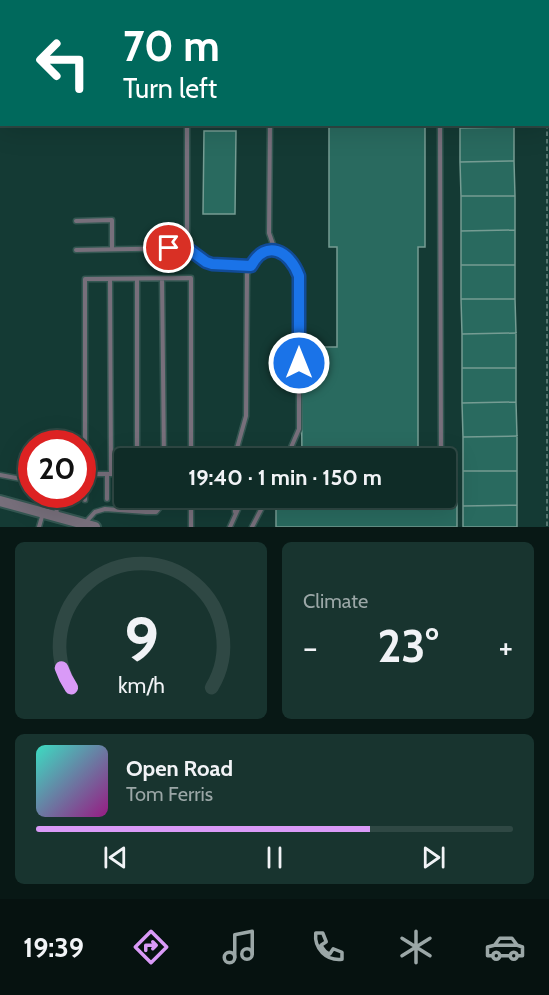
<!DOCTYPE html>
<html lang="en">
<head>
<meta charset="utf-8">
<style>
	body { margin:0; font-family:Cabin,sans-serif; background:#18342f; color:#f1f3f6; height:100vh; display:flex; flex-direction:column; font-size:22px; white-space:nowrap }
	* { box-sizing:border-box; margin:0 }
	p { font-size:20px; color:#9ba7a7 }
	.icon { flex:none; width:33px; height:33px; fill:none; stroke:currentColor; stroke-width:2; stroke-linecap:round; stroke-linejoin:round }
	.map { position:relative; height:527px; overflow:hidden }
	.details { display:flex; flex-direction:column; gap:15px; padding:15px; background:#081815; flex:1 }
	.details>* { flex:none }
	.top-card { position:absolute; left:0px; top:0px; width:549px; height:126px; box-shadow:0 6px 24px #0002,0 0 0 2px #2f4844; background:#00695c; color:#fff; overflow:hidden }
	.speed { position:absolute; left:18px; top:430px; display:flex; gap:12px; font-size:30px; font-weight:700; text-align:center }
	.speed>* { display:grid; place-content:center; width:78px; height:78px; border-radius:50%; background:#0f2c27; box-shadow:0 6px 24px #0002,0 0 0 2px #2f4844; line-height:1 }
	.speed .limit { border:9px solid #d22; background:#fff; color:#111 }
	.pin { position:absolute; display:grid; place-items:center; width:51px; height:51px; color:#fff; margin:-26px; border:3px solid #fff; border-radius:50%; box-shadow:0 2px 6px #0007 }
	.me { position:absolute; width:66px; margin:-33px; rotate:0deg; stroke-linejoin:round; filter:drop-shadow(0 0 4px #0008) }
	.turn { display:flex; align-items:center; gap:21px; height:126px; padding:0 24px; font-size:27px }
	.turn .icon { width:78px; height:78px; stroke-width:2.5 }
	.turn b { display:block; font-size:42px; line-height:51px }
	.big { font-size:45px; font-weight:700; line-height:1.1 }
	.details .tile { flex:1; display:flex; flex-direction:column; justify-content:center; gap:9px; min-width:0; padding:0 21px; border-radius:9px; background:#18342f }
	.details .dial { align-items:center; gap:0 }
	.dial svg { height:156px; overflow:visible; fill:none; stroke:#2f4844; stroke-width:7; stroke-linecap:round; text-anchor:middle }
	.dial text { fill:#f1f3f6; stroke:none }
	.song { display:flex; align-items:center; gap:18px }
	.cover { width:72px; height:72px; border-radius:9px; background:linear-gradient(135deg,hsl(170 70% 55%),hsl(310 70% 35%)) }
	.played { height:6px; border-radius:3px; background:linear-gradient(90deg,#d99af7 70%,#2f4844 70%) }
	.keys { display:flex; justify-content:space-around; direction:ltr }
	.heat { display:flex; justify-content:space-between; align-items:center; font-size:33px; direction:ltr }
	.details .tiles { flex:1; display:grid; gap:15px; grid-template-columns:1fr 1fr }
	.tile:last-child { grid-column:span 2 }
	.trip { position:absolute; left:114px; top:448px; width:342px; height:60px; border-radius:6px; background:#0f2c27; box-shadow:0 6px 24px #0002,0 0 0 2px #2f4844; font-weight:700; line-height:60px; text-align:center }
	.dock { display:flex; height:96px; justify-content:space-around; align-items:center; background:#061210; color:#9ba7a7 }
	.dock .icon { width:42px; height:42px }
	.dock .current { color:#d99af7 }
	.dock b { font-size:27px; color:#f1f3f6 }
	.map>svg:first-child { display:block }
	.building { fill:#296a5f; stroke:#759c93; stroke-width:1.5 }
	.lines { fill:none; stroke-linecap:round; stroke-linejoin:round }
	.service-casing { stroke:#345752; stroke-width:7 }
	.minor-casing { stroke:#345752; stroke-width:11 }
	.tertiary-casing { stroke:#345752; stroke-width:14 }
	.path { stroke:#557670; stroke-width:2; stroke-dasharray:4.5 3; stroke-linecap:butt }
	.service { stroke:#776f7b; stroke-width:4 }
	.minor { stroke:#776f7b; stroke-width:8 }
	.tertiary { stroke:#776f7b; stroke-width:10 }
	.route-casing { stroke:#114b97; stroke-width:15 }
	.route { stroke:#1a73e8; stroke-width:10 }
</style>
</head>
<body>
<div class="map">
<svg width="549" height="527" viewBox="0 0 549 527">
	<rect width="100%" height="100%" fill="#143a34"/>
	<path class="building" d="M150 0H206V2H150Z
		M206 0H268V2H206Z
		M459 0H518V2H459Z
		M329 124H425V247H418V459H302L301 347H337V247H329Z
		M460 124H514V127L460 128Z
		M514 127V161L460 162V128Z
		M204 131H236L235 214H203Z
		M514 161 515 196H461L460 162Z
		M461 196H515V230L461 231Z
		M515 230V265H461V231Z
		M461 265H515V299H461Z
		M461 299H515L516 333 462 334Z
		M516 333V368H462V334Z
		M462 368H516V402L462 403Z
		M516 402 517 436 463 437 462 403Z
		M517 436V471H463V437Z
		M463 471H517V505L463 506Z
		M446 493H457V527H276V498H446Z
		M517 505V527H463V506Z"/>
	<g class="lines">
		<defs>
			<path id="service" d="M187 124V248L206 262 250 266
				M270 124 269 233 275 250
				M440 124 441 459
				M76 221 112 220V249
				M76 250 187 248
				M110 279 111 474
				M162 279 164 459
				M137 459V279
				M234 459 246 416 247 274C262 243 287 240 299 276V429L286 459
				M265 459 275 454 286 459
				M85 474H124
				M107 474V499
				M0 475 32 481
				M19 478 25 454
				M55 495 57 515
				M191 498V527
				M235 498V512
				M85 500V279L191 278V459
				M146 512H156L161 506 162 498
				M86 522 95 512 105 509 146 512 154 506V498
				M39 527 43 513
				M230 527 243 498
				M252 527 267 498"/>
			<path id="minor" d="M116 2V0
				M0 12H2"/>
			<path id="tertiary" d="M0 501 95 527"/>
		</defs>
		<use href="#service" class="service-casing"/>
		<use href="#minor" class="minor-casing"/>
		<use href="#tertiary" class="tertiary-casing"/>
		<path class="path" d="M0 27H2
			M548 60 549 56
			M547 124V527"/>
		<use href="#service" class="service"/>
		<use href="#minor" class="minor"/>
		<use href="#tertiary" class="tertiary"/>
	</g>
	<g class="lines">
		<defs>
			<path id="route" d="M169 248H187L206 262 212 264 251 266C266 238 290 251 299 276V363"/>
		</defs>
		<use href="#route" class="route-casing"/>
		<use href="#route" class="route"/>
	</g>
</svg>
<div class="speed"><div class="limit">20</div></div>
<div class="pin" style="left:169px;top:248px;background:#d93025"><svg class="icon" aria-label="arrive" viewBox="0 0 24 24"><path d="M6 21V4h12l-3 4 3 4H6"/></svg></div>
<svg class="me" style="left:299px;top:363px" viewBox="-20 -20 40 40"><circle r="17" fill="#1a73e8" stroke="#fff" stroke-width="3"/><path d="M0-11L8 9 0 5-8 9z" fill="#fff"/></svg>
<div class="trip">19:40 · 1 min · 150 m</div>
<div class="top-card">
<div class="turn"><svg class="icon" aria-label="left" viewBox="0 0 24 24"><path d="M17 20v-9H6M10 6l-5 5 5 5"/></svg><div><b>70 m</b>Turn left</div></div>
</div>
</div>
<section class="details">
<div class="tiles">
<div class="tile dial"><svg viewBox="0 0 100 80">
<path d="M14 69A42 42 0 1 1 86 69"/>
<path d="M14 69A42 42 0 0 1 9 59" stroke="#d99af7"/>
<text x="50" y="56" font-size="32" font-weight="700">9</text>
<text x="50" y="72" font-size="11">km/h</text>
</svg></div>
<div class="tile"><p>Climate</p>
<div class="heat"><a>−</a><b class="big">23°</b><a>+</a></div>
</div>
<div class="tile">
<div class="song"><i class="cover"></i><div><b>Open Road</b><p>Tom Ferris</p></div></div>
<div class="played"></div>
<div class="keys"><svg class="icon" aria-label="previous" viewBox="0 0 24 24"><path d="M18 5L8 12l10 7zM5 5v14"/></svg><svg class="icon" aria-label="pause" viewBox="0 0 24 24"><path d="M8 5v14M16 5v14"/></svg><svg class="icon" aria-label="next" viewBox="0 0 24 24"><path d="M6 5l10 7-10 7zM19 5v14"/></svg></div>
</div>
</div>
</section>
<nav class="dock">
<b>19:39</b>
<svg class="icon current" aria-label="directions" viewBox="0 0 24 24"><path d="M12 3l9 9-9 9-9-9zM9 14v-3h6M13 9l2 2-2 2"/></svg>
<svg class="icon" aria-label="music" viewBox="0 0 24 24"><path d="M9 18V5l10-2v13"/><circle cx="6" cy="18" r="3"/><circle cx="16" cy="16" r="3"/></svg>
<svg class="icon" aria-label="phone" viewBox="0 0 24 24"><path d="M5 4h4l2 5-3 2q2 4 5 5l2-3 5 2v4C11 20 4 13 5 4z"/></svg>
<svg class="icon" aria-label="climate" viewBox="0 0 24 24"><path d="M12 3v18M4 7l16 10M4 17L20 7"/></svg>
<svg class="icon" aria-label="car" viewBox="0 0 24 24"><path d="M5 17H2v-5l4-1 3-4h7l3 4 3 1v5h-3M9 17h6M6 11h13"/><circle cx="7" cy="17" r="2"/><circle cx="17" cy="17" r="2"/></svg>
</nav>
</body>
</html>
